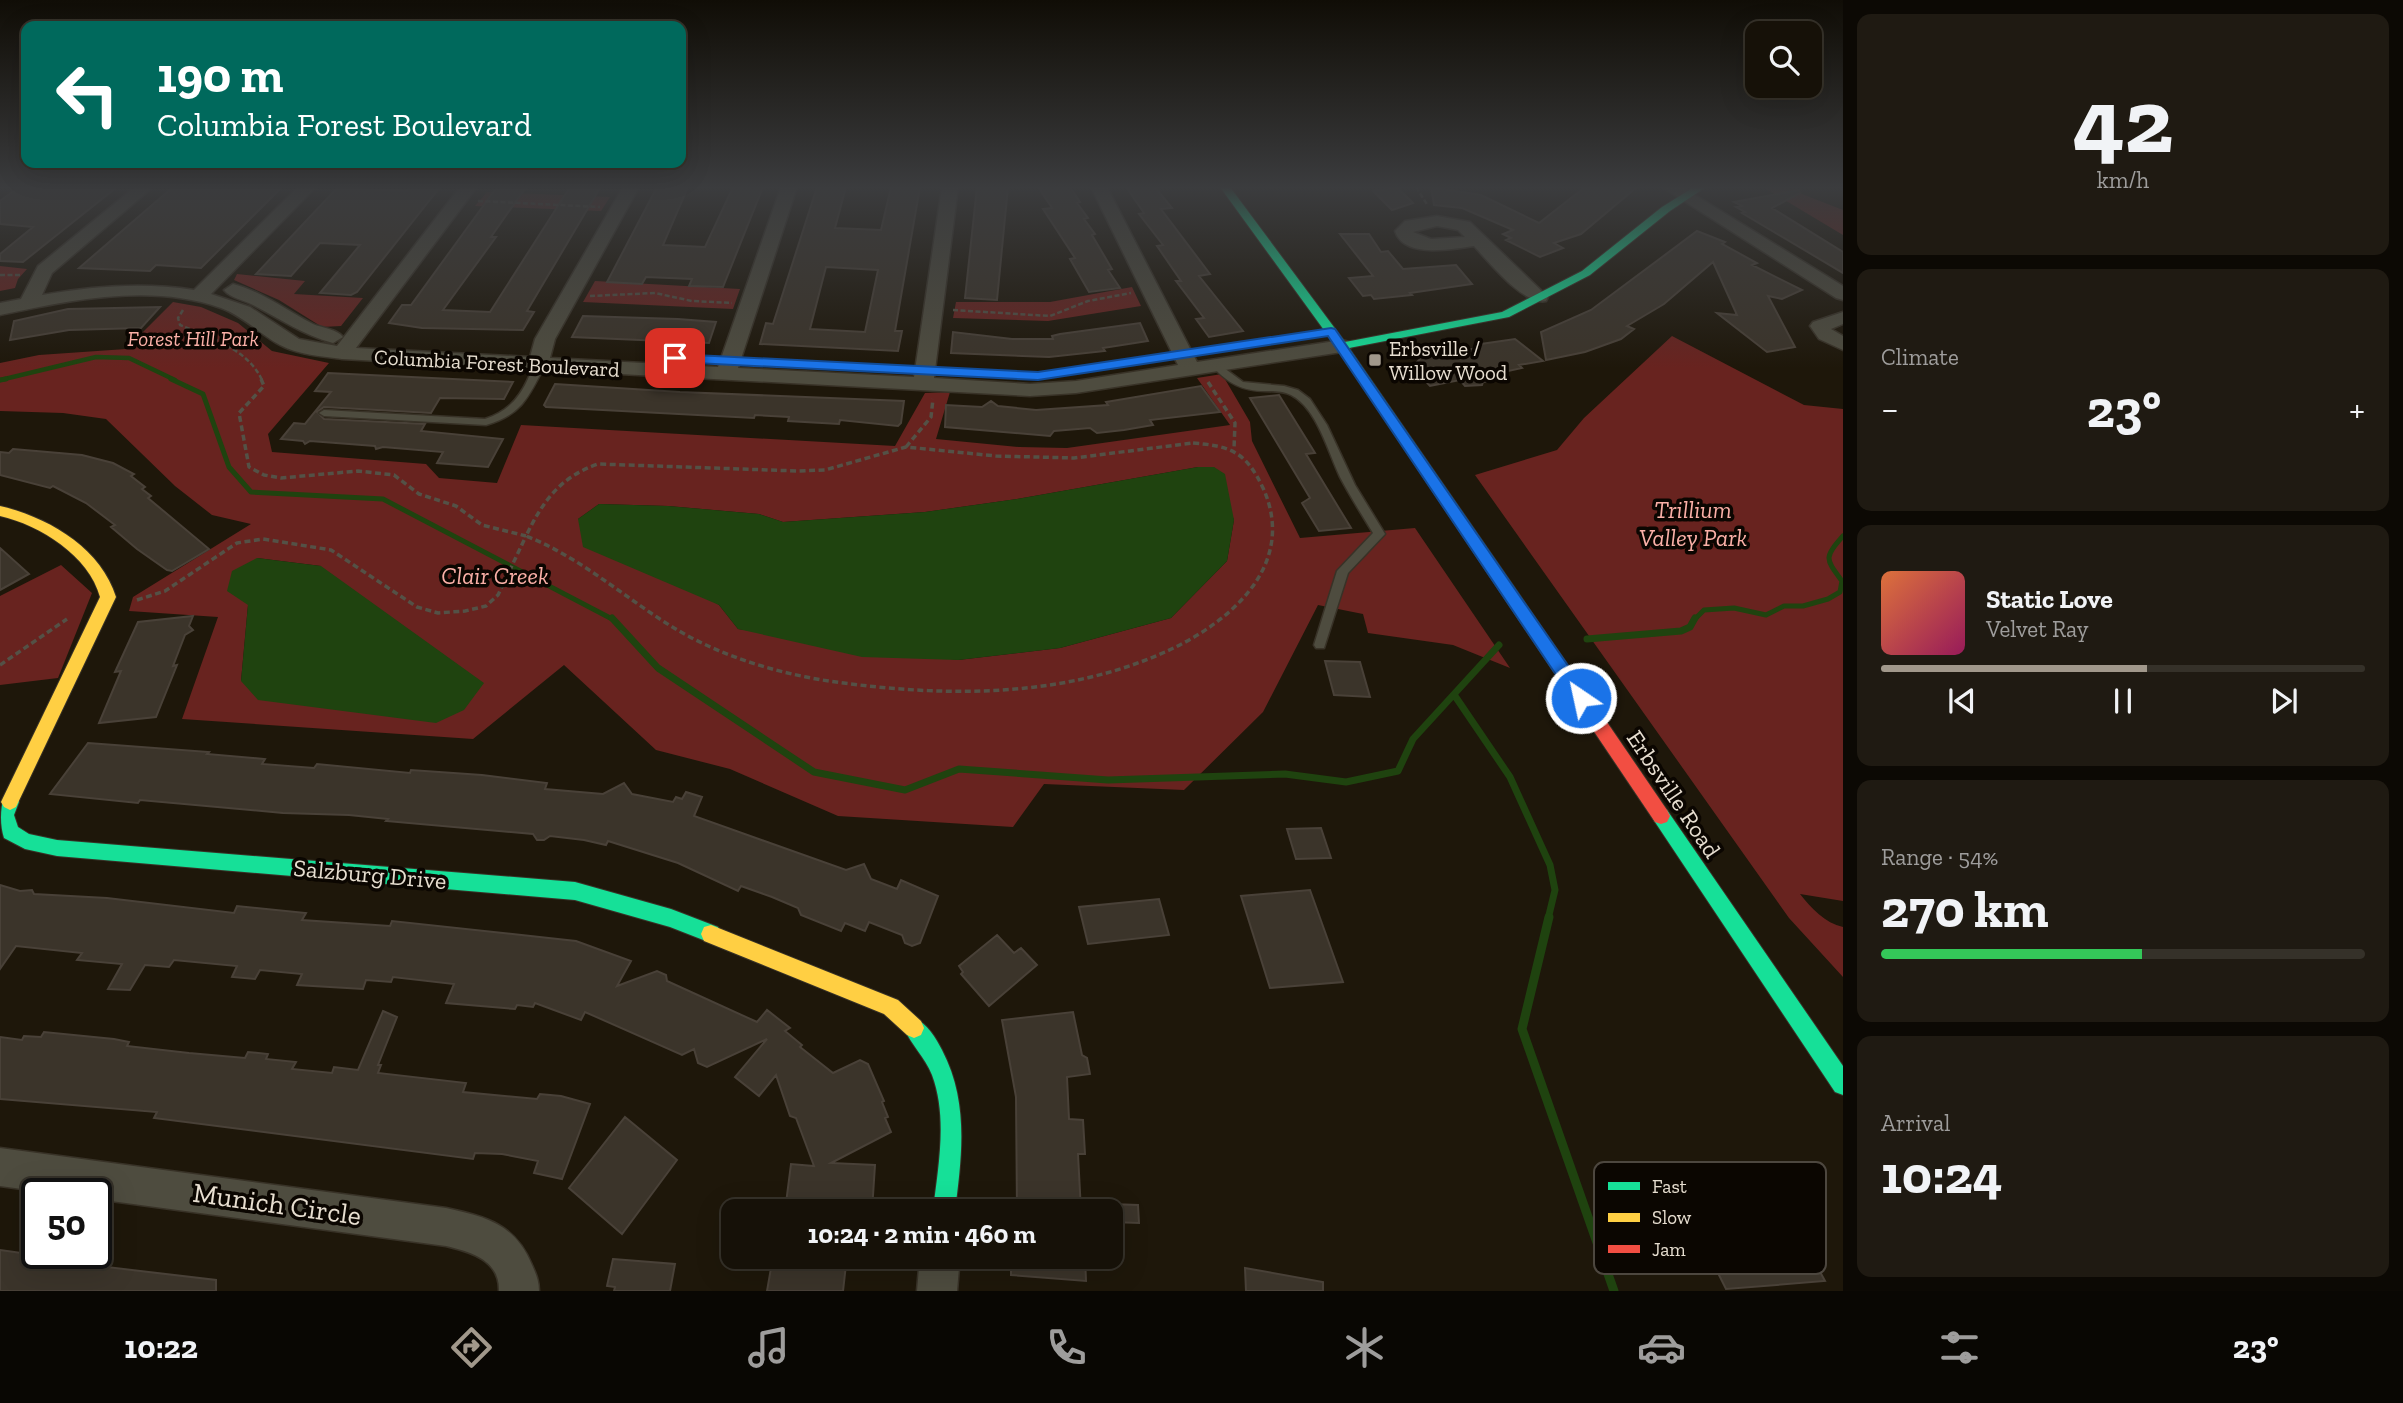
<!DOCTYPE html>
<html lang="en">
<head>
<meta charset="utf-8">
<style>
	body { margin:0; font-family:"Zilla Slab",serif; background:#1f1a12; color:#f1f3f6; height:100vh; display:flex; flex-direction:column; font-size:26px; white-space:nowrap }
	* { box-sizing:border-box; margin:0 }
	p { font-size:23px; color:#9e9d9c }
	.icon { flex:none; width:38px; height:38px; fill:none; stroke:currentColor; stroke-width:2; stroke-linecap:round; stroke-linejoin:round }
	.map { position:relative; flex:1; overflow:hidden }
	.sheet { display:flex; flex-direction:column; gap:14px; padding:14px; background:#0c0904; width:560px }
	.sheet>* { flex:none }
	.banner { position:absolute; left:21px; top:21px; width:665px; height:147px; border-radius:14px; box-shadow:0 7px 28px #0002,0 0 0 2px #353129; background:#00695c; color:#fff; overflow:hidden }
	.buttons { position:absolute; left:1745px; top:21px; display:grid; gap:14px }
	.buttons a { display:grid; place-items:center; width:77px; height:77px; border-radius:14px; background:#161108; box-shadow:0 7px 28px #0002,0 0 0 2px #353129; font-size:35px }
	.speed { position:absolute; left:21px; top:1178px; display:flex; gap:14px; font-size:35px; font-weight:700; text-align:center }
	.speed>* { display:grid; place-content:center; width:91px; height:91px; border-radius:50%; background:#161108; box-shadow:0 7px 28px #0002,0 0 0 2px #353129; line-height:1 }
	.speed .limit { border:4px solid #111; border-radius:10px; background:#fff; color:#111 }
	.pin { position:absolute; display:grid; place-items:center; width:60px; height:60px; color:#fff; margin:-30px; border-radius:14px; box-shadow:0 4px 10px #0006 }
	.me { position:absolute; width:77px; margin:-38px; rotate:326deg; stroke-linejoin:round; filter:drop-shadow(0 0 5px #0008) }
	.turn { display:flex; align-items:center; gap:24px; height:147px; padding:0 21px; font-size:32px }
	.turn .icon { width:91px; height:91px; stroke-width:2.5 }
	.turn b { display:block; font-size:49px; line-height:60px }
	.big { font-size:52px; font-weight:700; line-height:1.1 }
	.sheet .widget { flex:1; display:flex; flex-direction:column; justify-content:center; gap:10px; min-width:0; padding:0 24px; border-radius:14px; background:#1f1a12 }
	.sheet .dial { align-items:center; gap:0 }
	.dial b { font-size:91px; line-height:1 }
	.song { display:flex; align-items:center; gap:21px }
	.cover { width:84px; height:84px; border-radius:10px; background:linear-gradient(135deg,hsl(20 70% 55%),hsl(330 70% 35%)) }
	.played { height:7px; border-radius:4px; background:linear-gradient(90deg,#a1988b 55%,#353129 55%) }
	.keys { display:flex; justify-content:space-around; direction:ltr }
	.heat { display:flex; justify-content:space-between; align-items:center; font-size:38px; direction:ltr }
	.charge { height:10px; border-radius:5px; background:linear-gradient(90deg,#34c759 54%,#353129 0) }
	.trip { position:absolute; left:721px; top:1199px; width:402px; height:70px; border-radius:14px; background:#161108; box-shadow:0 7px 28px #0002,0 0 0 2px #353129; font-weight:700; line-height:70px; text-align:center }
	.menu { display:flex; height:112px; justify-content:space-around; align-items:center; background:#090703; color:#9e9d9c }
	.menu .icon { width:49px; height:49px }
	.menu .active { color:#a1988b }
	.menu b { font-size:32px; color:#f1f3f6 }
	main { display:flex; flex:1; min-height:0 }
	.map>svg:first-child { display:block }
	.green { fill:#68231f; fill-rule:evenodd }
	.water { fill:#1f430f }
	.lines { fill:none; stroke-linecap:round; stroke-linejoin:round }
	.stream-far3 { stroke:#1f430f; stroke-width:4.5 }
	.stream-far2 { stroke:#1f430f; stroke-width:5 }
	.stream-far1 { stroke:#1f430f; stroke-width:7 }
	.stream { stroke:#1f430f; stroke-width:9 }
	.building { fill:#3b342a; stroke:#494138; stroke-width:2; fill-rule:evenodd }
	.lane-casing { stroke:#383227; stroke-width:3 }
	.street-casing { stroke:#383227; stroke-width:3 }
	.fast-casing { stroke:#383227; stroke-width:2 }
	.slow-casing { stroke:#383227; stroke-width:2 }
	.jam-casing { stroke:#383227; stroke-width:2 }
	.path-far1 { stroke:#545146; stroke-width:2.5; stroke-dasharray:5 2.5; stroke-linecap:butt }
	.path { stroke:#545146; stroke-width:3.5; stroke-dasharray:6 3.5; stroke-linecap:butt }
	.lane { fill:#4e4c3f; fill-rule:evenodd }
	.street { fill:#4e4c3f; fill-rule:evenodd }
	.fast { fill:#16e098; fill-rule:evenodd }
	.slow { fill:#ffcf43; fill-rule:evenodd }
	.jam { fill:#f24e42; fill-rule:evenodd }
	.route { fill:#1a73e8; stroke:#114b97; stroke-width:2 }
	.poi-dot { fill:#a1988b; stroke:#0b0601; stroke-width:2.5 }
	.labels { text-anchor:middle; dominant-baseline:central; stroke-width:7; stroke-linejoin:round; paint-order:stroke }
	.far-park-label { font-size:21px; font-style:italic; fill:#fbb0a7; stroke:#0b0601 }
	.far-poi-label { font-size:21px; fill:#e7ded0; stroke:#0b0601; text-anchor:start }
	.far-street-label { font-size:21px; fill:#e7ded0; stroke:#0b0601 }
	.park-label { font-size:24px; font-style:italic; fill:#fbb0a7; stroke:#0b0601 }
	.street-label { font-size:24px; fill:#e7ded0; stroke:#0b0601 }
	.near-street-label { font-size:28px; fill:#e7ded0; stroke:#0b0601 }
	.key { fill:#0b0601; stroke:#4d473f; stroke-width:2 }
	.key-label { font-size:19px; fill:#e7ded0 }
</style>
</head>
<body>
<main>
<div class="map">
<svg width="1843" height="1291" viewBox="0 0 1843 1291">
	<rect width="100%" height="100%" fill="#1e170a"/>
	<path class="green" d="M1763 187H1784L1843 210V235Z
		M487 192 610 197 601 211 475 206Z
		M0 266 27 269 18 279 15 288 0 291Z
		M237 274 305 281 294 294 363 298 341 326 322 327 279 300 234 280Z
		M595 281 740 289 733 309 583 302Z
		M1132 287 1141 306 1048 321 953 318 956 302H1050Z
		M173 302 201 307 238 323 272 351 329 363 268 434 272 452 426 464 439 478 497 483 521 425 895 446 925 393 950 392 936 439 1019 447 1067 448 1230 425 1197 378 1222 374 1250 422 1252 441 1300 538 1415 528 1510 668 1453 645 1368 633 1363 614 1318 605 1263 712 1184 790 1044 784 1013 827 838 816 730 769 656 750 564 665 473 739 182 719 218 617 129 611 133 597 251 524 212 515 175 486 106 419 63 413 0 411V363L39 355 126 349ZM1198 467H1214L1234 520 1227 561 1171 618 1060 648 958 660 738 629 719 605 578 519 599 504 668 506 759 514 783 522 925 512 1017 499ZM257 558 321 566 241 681 248 605Z
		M1672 336 1804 405 1843 409V901L1800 894C1811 908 1825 923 1843 927V977L1789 918 1475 475 1557 450 1584 418Z
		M61 565 92 593 58 678 0 685V596Z"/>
	<path class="water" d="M1198 467H1214L1225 474 1234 520 1227 561 1171 618 1060 648 958 660 862 657 738 629 719 605 583 547 578 519 599 504 668 506 759 514 783 522 925 512 1017 499Z
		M257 558 321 566 484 683 464 710 436 723 258 700 241 681 248 605 227 591 232 571Z"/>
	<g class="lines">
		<path class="stream-far3" d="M0 380 96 357 129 358 175 380"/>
		<path class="stream-far2" d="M171 379 203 394 229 467 251 492 383 499 614 620
			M0 380 6 379
			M1694 620 1704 610 1734 608 1766 615 1784 606H1803L1828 599 1840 592 1842 581C1825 558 1824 558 1843 536"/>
		<path class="stream-far1" d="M612 618 658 668 814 772 905 790 959 769 1108 780 1285 774 1346 782 1398 771 1413 739 1499 645
			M1587 639 1681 631 1690 627 1695 618
			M1455 696 1510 777 1550 865 1555 890 1548 919"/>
		<path class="stream" d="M1549 917 1522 1029 1614 1291"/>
	</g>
	<path class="building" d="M19 187H117L23 262 0 261V254L33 227 0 224V201Z
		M173 187H282L201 268 156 265 150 271 79 268Z
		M410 187H440L357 292 351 295 320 293 360 245 320 243 291 276 256 274 337 188 407 191Z
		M497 187H526L491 237H496L443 310 490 312 570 187 600 188 527 311 534 312 523 330 422 328 389 323 402 305H411Z
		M657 187H688L663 245 705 247 733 187H763L723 287 689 286 692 279 646 277 642 284 607 282Z
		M817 187H846L835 228 881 230 891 187H920L895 331H902L898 351 760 344 766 323 773 324ZM826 267 878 270 865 332 810 329Z
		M977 187H1008L997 300 965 298Z
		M1038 187H1070L1080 202 1077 203 1088 218 1084 219 1095 234 1092 235 1112 269 1108 270 1120 288 1089 292 1070 259 1075 258 1043 209 1052 208Z
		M1126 187H1155L1172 208 1161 209 1210 274 1199 276 1243 331 1209 337 1196 319 1204 318 1176 281H1181L1157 246 1163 245 1139 214 1144 213Z
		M1431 187 1481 195 1539 223 1585 187H1637L1581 234 1554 243 1563 248 1540 257 1506 240 1511 238 1503 234 1513 230 1462 208 1434 205Z
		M1398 188 1413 203 1392 210 1373 191Z
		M1799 190 1800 193 1772 208 1843 252V273L1742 213 1745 212 1736 207 1742 206 1734 202Z
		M1697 231 1725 242 1722 244 1757 263 1752 265 1802 290 1782 299 1768 296 1795 347 1767 352 1717 313 1737 315 1713 262 1664 304 1627 326 1634 329 1621 339 1585 352 1546 360 1541 332 1591 310Z
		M1340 234H1369L1381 252 1388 251 1403 269 1456 265 1472 284 1410 293 1412 295 1374 299 1371 295 1363 296 1349 278 1373 276Z
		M160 307 141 328 69 330 10 340 14 321 68 309Z
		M583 316 678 319 716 322 709 343 572 337Z
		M1140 323 1148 341 1103 348 1105 351 1049 357 951 353 953 332 1012 339H1053L1052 336 1060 334Z
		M1515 339 1543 361 1519 365 1522 368 1490 375 1495 380 1483 382 1482 385 1465 386 1460 380 1430 386 1412 367 1425 354 1447 350 1450 353 1477 348 1481 344Z
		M328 373 513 382 504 399 440 398 431 413 324 407 317 412 324 419 425 424 421 431 503 439 488 467 437 463 443 452 383 447 376 449 375 446 310 441 305 444 303 441 281 439 294 423 305 424 331 392 315 391Z
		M555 384 680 392 904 401 901 423 898 426 840 420 839 424 788 421 789 417 755 415 754 418 546 407 544 405Z
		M1201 386 1220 412 1150 420 1153 425 1124 430 1097 433 1090 428 1054 431 1050 436 945 427 946 405 982 407 991 401 998 406 1036 410 1108 405 1106 402Z
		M1279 395 1315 453 1306 454 1351 528 1319 531 1302 503 1310 498 1250 398Z
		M13 449 82 455 113 463 134 474 131 476 145 487 142 489 151 496 148 498 209 549 172 571 167 570 137 549 111 527 115 525 86 503 53 486 50 488 0 475V452L9 453Z
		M0 548 29 574 0 590Z
		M193 616 189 626 193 630 185 635 173 666 177 665 156 717 99 723 121 671 115 672 138 622Z
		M1325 661 1360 662 1370 697 1334 695Z
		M88 743 209 752 207 754 265 759 262 764 314 768 317 764 410 773 411 770 482 775 547 783 545 789 603 794 624 783 632 794 673 802 676 797 682 799 686 792 702 797 694 816 846 870 864 864 871 879 897 889 901 880 938 896 920 943 912 946 905 943 902 935 869 922 865 931 845 923 841 931 801 915 798 908 772 897 741 886 738 891 678 863 608 841 606 845 584 840 550 836 544 840H537L533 834 386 821 388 819 349 815 283 813 140 800 138 803 50 794Z
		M1321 828 1331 858 1296 859 1287 829Z
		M0 885 20 891 32 890 34 894 107 898 234 913 237 906 306 913 302 920 390 926 392 921 576 941 631 961 617 986 657 971 666 975 667 981 757 1022 767 1010 790 1028 785 1031 802 1045 800 1047 833 1073 860 1060 868 1064 884 1101 882 1102 888 1117 885 1118 891 1132 831 1163 875 1165 872 1211H785L791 1164 814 1166 796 1118 790 1116 776 1075 759 1096 735 1077 767 1039 707 1067 698 1063 694 1049 682 1055 585 1012 581 1020 535 1003 533 1007 517 1005 515 1009 446 1003 454 984 393 977 391 982 366 980 363 989 297 985 302 974 260 970 255 979 232 977 237 966 174 960 169 967 145 965 130 990 108 989 122 964 77 960 82 953 16 946 0 969Z
		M1310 890 1343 982 1270 988 1241 896Z
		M1159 899 1169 935 1088 944 1079 907Z
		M997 935 1014 953 1021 948 1037 965 989 1006 961 974 963 972 959 966Z
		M383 1011 397 1017 378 1065H381L378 1073 466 1083 463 1092 537 1099 540 1094 561 1096 590 1104 562 1179 534 1173 538 1161 502 1154 475 1153 473 1159 154 1118 157 1112 0 1099V1037L22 1040 24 1036 41 1037 44 1032 114 1039 129 1042 127 1046 189 1053 245 1058 248 1052 268 1054 266 1059 296 1062 292 1069 332 1073 334 1067 358 1070Z
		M1073 1012 1082 1055 1087 1058 1090 1074 1067 1077 1069 1119 1083 1120 1085 1154H1078L1081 1211H1017L1016 1097 1002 1020Z
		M625 1117 677 1160 622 1234 569 1188Z
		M1770 1179 1825 1281 1726 1289 1717 1271 1683 1274 1667 1240 1704 1237 1678 1185Z
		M1110 1204 1138 1205 1139 1223 1112 1222Z
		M0 1250 71 1260 73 1255 94 1258 90 1265 216 1280V1291H0Z
		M779 1256H847L843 1291H767L771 1268H777Z
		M1011 1256H1085L1086 1281 1011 1275Z
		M613 1259 675 1264 670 1291H614L615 1287 607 1286Z
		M1245 1268 1323 1282V1291H1246Z"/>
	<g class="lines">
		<defs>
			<path id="lane" d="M540 362 545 365C529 396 522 415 486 425L324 416 319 413 324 410 485 419C506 412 518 400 527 381 531 373 533 366 540 362Z
				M1216 362 1243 382 1284 386 1298 390 1310 399 1327 425 1355 485 1385 534 1348 573 1324 648H1316L1314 645 1337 571 1373 533C1362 515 1350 496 1340 477 1328 452 1317 408 1291 395 1283 391 1273 391 1265 391 1242 391 1228 383 1213 367L1211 365Z"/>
			<path id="street" d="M135 187H153L52 273 42 295C93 286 143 282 194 290L298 187H316L211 294 250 307 299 339 337 346 460 187H477L356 348 530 357 535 339 623 187H639L555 339 550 358 718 367 781 187H797L738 368 914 377 942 187H958L934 378 1030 384 1076 381 1178 365 1091 187H1107L1197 362 1342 340 1349 342 1352 346 1349 350 1342 352 1076 393 1030 396 342 359C322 356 298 355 280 345 260 334 243 316 221 308 151 283 71 300 0 315V303L21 299 38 266Z
				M1662 187H1682L1843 286V300L1836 298Z
				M1437 216 1470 222 1548 297 1546 301C1524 306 1489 262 1474 246 1452 249 1404 259 1395 231L1405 221ZM1437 226 1458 230 1465 237 1431 239 1413 232Z
				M233 284C263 292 286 310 313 324 322 328 337 329 343 337L333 343C303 335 280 319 253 305 244 300 230 298 224 290Z
				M1843 312V324L1831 329 1843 336V350L1819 339 1810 326 1813 322Z
				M0 1148 446 1208C487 1217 515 1224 532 1265 536 1274 539 1281 539 1291H499C500 1260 471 1252 446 1246L96 1199V1194H58L0 1186Z
				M920 1256H960L957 1291H917Z"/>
			<path id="fast" d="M1220 187H1230L1345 342 1502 312 1582 271 1662 207 1694 187H1706L1670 211 1590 275 1509 317 1349 348 1570 668 1572 673 1570 678H1558L1337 348Z
				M10 794 16 797 19 802 14 815 18 827 29 834 57 840 575 882 671 909 718 927 721 934 718 941 711 943 670 927 575 900 57 856 25 849 4 838C0 826 0 809 4 797Z
				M1661 808 1667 810 1843 1066V1095L1835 1092 1655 822 1652 816 1655 810Z
				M914 1018C927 1023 936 1038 942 1050 969 1102 962 1155 955 1211H933C938 1167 948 1118 932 1075 925 1057 911 1045 904 1028L907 1021Z"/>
			<path id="slow" d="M0 506C48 517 101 548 116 597L16 807 10 810 4 807 1 802 100 597C89 556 40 525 0 516Z
				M711 925 898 1000 921 1021 924 1028 921 1035 914 1038 907 1035 884 1014 704 941 701 934 704 927Z"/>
			<path id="jam" d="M1564 667 1570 668 1667 810 1670 816 1667 822 1661 824 1655 822 1558 678 1556 673 1558 668Z"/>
		</defs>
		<use href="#lane" class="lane-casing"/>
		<use href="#street" class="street-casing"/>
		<use href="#fast" class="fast-casing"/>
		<use href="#slow" class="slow-casing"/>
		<use href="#jam" class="jam-casing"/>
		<path class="path-far1" d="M1416 187 1428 206
			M478 201 600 207
			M0 275H22
			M590 296 655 293 692 301 732 303
			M183 310 178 318 180 325C209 337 248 349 262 380
			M953 310 1050 316 1088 301 1131 293"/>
		<path class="path" d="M261 379 264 386 239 413 249 467 264 475 281 478 358 471 394 475 419 494 456 506 482 525 526 536
			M1208 382 1235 423 1234 449
			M1193 443C1231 446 1246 452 1263 488 1298 565 1230 623 1165 652 1058 700 936 697 822 680 770 671 719 655 674 628 625 598 580 557 526 536 543 501 560 477 598 464L798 471 825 470 906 447 996 456 1074 458Z
			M906 447 931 417 933 399
			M137 600 165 591 237 543 263 539 331 550 417 607 438 613 465 611 486 606 498 595 526 536
			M0 665 67 619"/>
		<use href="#lane" class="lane"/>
		<use href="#street" class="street"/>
		<use href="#fast" class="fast"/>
		<use href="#slow" class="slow"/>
		<use href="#jam" class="jam"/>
	</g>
	<linearGradient id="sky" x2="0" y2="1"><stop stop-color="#100d06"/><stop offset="0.51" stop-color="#3b3c3e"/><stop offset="1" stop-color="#3b3c3e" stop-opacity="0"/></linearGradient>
	<rect width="1843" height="368" fill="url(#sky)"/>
	<path class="route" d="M1331 328 1335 329 1587 693 1589 698 1587 703H1575L1328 336 1038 380 675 362 669 358 675 354 1038 372Z"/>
	<rect class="poi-dot" x="1368" y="353" width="14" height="14" rx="3.5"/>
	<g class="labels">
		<g class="far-park-label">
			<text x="193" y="338">Forest Hill Park</text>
		</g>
		<g class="far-poi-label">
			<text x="1389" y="348">Erbsville /<tspan x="1389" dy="24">Willow Wood</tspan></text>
		</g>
		<g class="far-street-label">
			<text transform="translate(497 363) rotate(3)">Columbia Forest Boulevard</text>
		</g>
		<g class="park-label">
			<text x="1693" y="509">Trillium<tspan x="1693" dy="28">Valley Park</tspan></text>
			<text x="495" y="575">Clair Creek</text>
		</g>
		<g class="street-label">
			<text transform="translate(1674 794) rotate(56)">Erbsville Road</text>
			<text transform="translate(370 874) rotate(5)">Salzburg Drive</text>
		</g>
		<g class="near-street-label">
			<text transform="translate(277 1204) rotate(8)">Munich Circle</text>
		</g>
	</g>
	<rect x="1594" y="1162" width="232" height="112" rx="10" class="key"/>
	<rect x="1608" y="1182" width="32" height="8" fill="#16e098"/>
	<rect x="1608" y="1213" width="32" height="9" fill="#ffcf43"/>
	<rect x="1608" y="1245" width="32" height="8" fill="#f24e42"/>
	<g class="key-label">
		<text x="1652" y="1193">Fast</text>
		<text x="1652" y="1224">Slow</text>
		<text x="1652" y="1256">Jam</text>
	</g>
</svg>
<div class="buttons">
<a><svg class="icon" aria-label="search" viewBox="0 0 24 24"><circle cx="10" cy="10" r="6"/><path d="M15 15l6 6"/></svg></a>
</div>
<div class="speed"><div class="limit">50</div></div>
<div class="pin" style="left:675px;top:358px;background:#d93025"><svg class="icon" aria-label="arrive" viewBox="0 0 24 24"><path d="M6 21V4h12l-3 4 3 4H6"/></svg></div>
<svg class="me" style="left:1581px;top:698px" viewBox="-20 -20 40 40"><circle r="17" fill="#1a73e8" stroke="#fff" stroke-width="3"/><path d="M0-11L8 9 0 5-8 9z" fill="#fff"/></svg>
<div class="trip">10:24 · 2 min · 460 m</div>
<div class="banner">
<div class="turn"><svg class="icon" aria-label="left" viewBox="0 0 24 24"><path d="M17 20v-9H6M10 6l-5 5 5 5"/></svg><div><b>190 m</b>Columbia Forest Boulevard</div></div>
</div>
</div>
<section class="sheet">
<div class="widget dial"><b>42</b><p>km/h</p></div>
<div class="widget"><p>Climate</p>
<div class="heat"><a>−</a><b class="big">23°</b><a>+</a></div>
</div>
<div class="widget">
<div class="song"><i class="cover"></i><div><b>Static Love</b><p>Velvet Ray</p></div></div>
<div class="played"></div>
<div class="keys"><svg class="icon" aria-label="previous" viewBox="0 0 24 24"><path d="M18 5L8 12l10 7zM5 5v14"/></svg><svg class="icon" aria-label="pause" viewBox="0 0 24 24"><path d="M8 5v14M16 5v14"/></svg><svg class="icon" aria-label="next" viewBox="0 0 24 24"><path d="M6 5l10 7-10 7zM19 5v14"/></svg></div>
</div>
<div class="widget"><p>Range · 54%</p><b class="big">270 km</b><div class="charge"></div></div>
<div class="widget"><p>Arrival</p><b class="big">10:24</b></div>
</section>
</main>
<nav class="menu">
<b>10:22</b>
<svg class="icon active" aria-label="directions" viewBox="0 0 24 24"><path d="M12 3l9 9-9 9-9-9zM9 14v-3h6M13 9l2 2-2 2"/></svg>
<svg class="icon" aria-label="music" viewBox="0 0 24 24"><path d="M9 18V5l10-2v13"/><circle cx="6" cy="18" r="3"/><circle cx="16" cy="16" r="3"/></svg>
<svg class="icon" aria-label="phone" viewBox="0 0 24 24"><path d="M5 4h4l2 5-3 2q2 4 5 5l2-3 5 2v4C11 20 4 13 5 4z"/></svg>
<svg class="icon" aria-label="climate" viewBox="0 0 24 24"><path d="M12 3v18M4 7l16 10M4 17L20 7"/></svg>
<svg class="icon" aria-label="car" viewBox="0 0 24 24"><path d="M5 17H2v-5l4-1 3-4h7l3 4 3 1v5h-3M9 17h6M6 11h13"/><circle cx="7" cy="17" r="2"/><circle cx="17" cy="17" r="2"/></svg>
<svg class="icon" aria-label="filters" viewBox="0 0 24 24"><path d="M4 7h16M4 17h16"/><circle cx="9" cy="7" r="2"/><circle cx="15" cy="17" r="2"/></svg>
<b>23°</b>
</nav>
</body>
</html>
